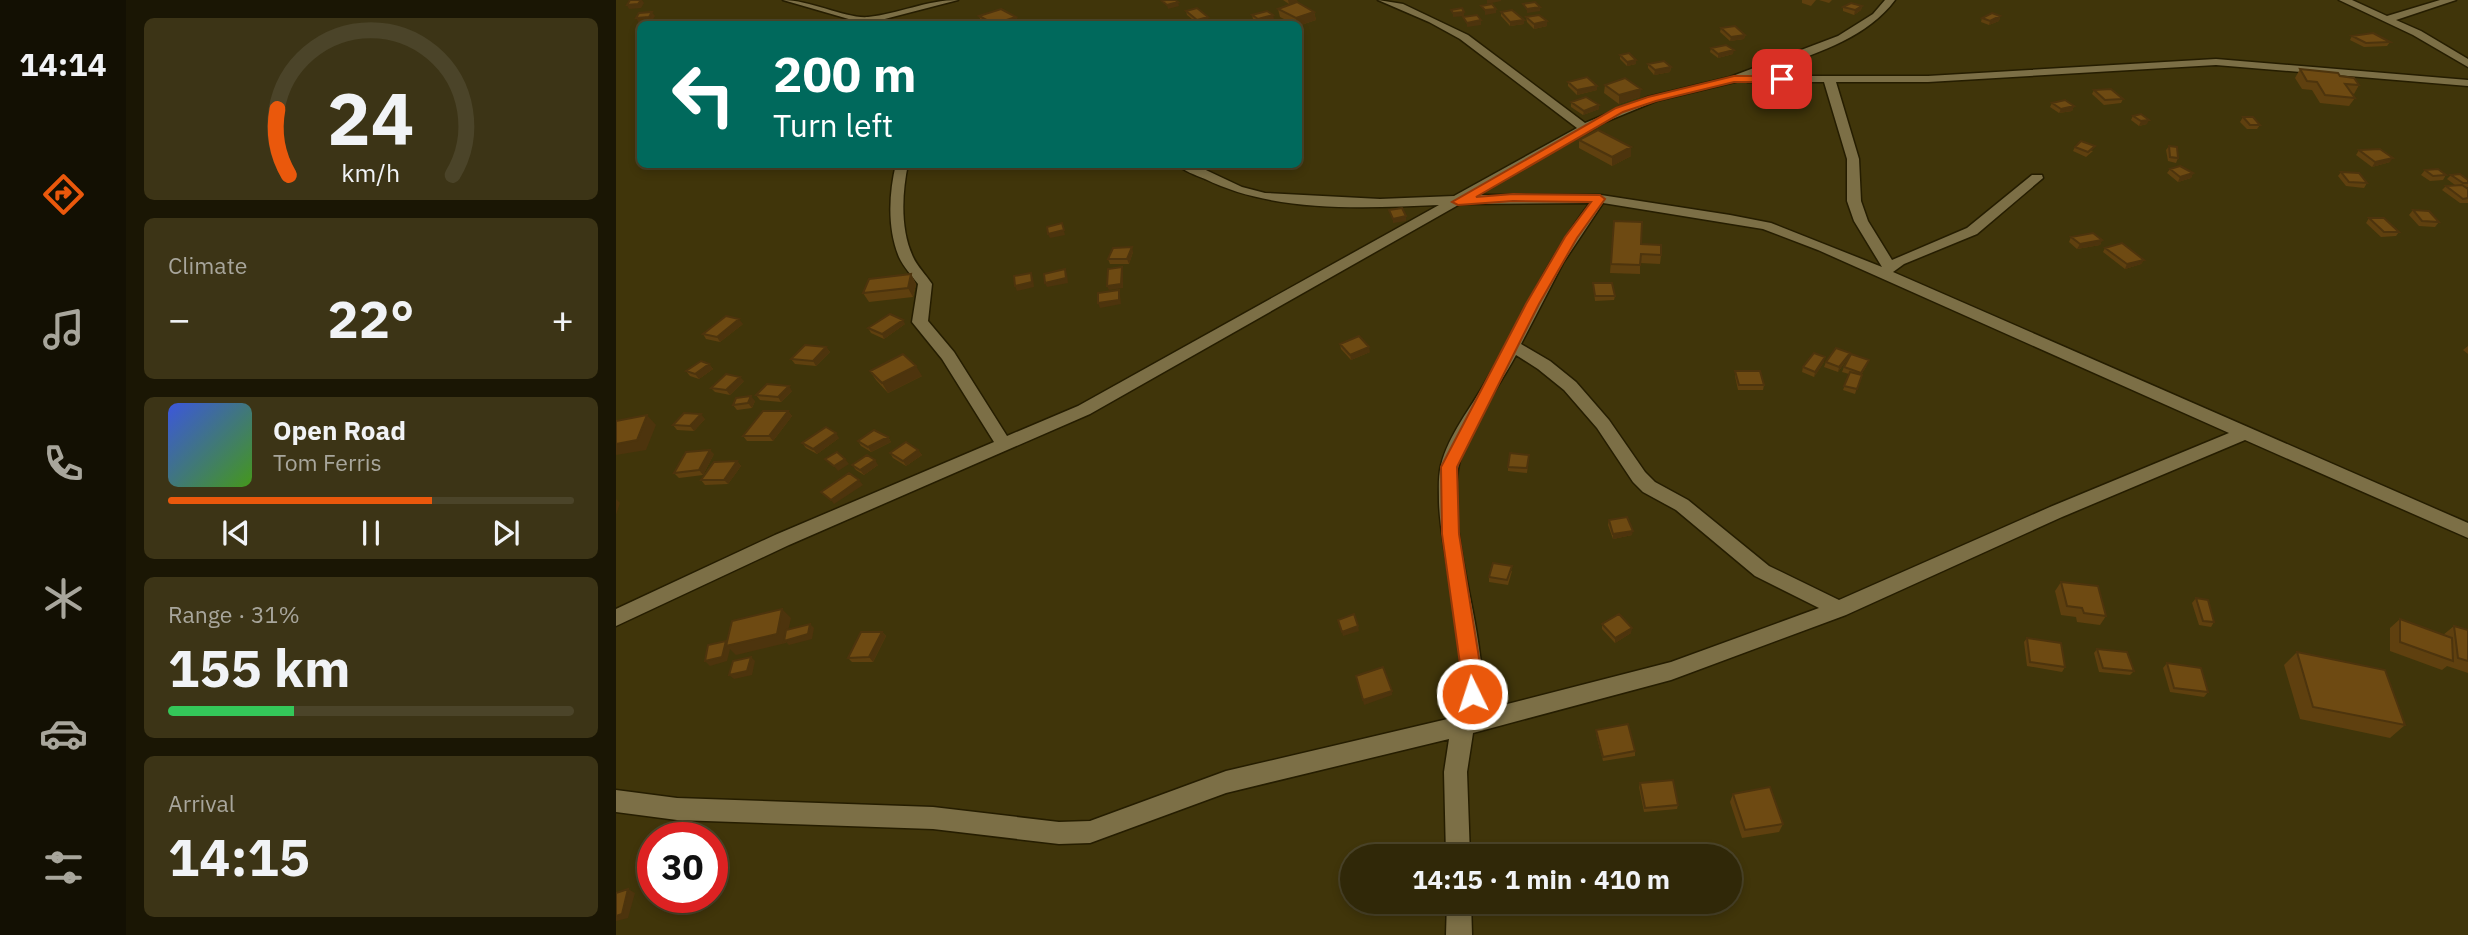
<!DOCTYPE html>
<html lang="en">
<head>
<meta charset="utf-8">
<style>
	body { margin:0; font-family:"IBM Plex Sans",sans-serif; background:#3c3416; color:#f1f3f6; height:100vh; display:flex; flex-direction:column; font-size:26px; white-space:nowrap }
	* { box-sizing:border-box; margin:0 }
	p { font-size:23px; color:#a8a69c }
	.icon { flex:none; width:38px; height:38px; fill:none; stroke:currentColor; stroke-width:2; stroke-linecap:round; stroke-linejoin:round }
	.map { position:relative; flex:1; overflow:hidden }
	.sheet { display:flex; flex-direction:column; gap:18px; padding:18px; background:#1a1604; width:490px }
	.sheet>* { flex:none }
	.hud { position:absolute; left:21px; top:21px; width:665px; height:147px; border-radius:10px; box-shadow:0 4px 10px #0003,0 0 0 2px #4b4429; background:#00695c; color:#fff; overflow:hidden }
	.speed { position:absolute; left:21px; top:822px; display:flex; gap:14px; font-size:35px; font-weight:700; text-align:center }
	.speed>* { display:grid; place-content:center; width:91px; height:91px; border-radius:50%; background:#302808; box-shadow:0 4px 10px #0003,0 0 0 2px #4b4429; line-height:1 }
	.speed .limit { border:10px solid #d22; background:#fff; color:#111 }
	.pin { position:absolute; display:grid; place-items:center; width:60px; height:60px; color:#fff; margin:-30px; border-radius:14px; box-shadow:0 4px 10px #0006 }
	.me { position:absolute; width:77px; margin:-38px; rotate:356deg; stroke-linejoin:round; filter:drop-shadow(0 0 5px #0008) }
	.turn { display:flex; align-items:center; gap:24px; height:147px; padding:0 21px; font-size:32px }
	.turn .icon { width:91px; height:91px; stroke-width:2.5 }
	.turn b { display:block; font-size:49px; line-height:60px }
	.big { font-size:52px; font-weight:800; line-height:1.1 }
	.sheet .widget { flex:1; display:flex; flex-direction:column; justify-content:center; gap:10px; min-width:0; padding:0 24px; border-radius:10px; background:#3c3416 }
	.sheet .dial { align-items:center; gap:0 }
	.dial svg { height:182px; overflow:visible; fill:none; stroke:#4b4429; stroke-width:7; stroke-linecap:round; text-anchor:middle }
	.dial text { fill:#f1f3f6; stroke:none }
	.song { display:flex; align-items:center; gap:21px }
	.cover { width:84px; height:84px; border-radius:10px; background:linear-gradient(135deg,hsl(230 70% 55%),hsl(100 70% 35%)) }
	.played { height:7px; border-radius:4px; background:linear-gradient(90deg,#ea580c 65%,#4b4429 65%) }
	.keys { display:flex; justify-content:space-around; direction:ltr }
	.heat { display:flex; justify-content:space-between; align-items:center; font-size:38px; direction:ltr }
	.charge { height:10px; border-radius:5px; background:linear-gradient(90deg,#34c759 31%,#4b4429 0) }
	.trip { position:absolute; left:724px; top:844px; width:402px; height:70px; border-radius:35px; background:#302808; box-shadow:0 4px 10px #0003,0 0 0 2px #4b4429; font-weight:800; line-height:70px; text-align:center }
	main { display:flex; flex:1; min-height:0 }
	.menu { display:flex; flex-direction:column; width:126px; justify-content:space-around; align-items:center; background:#131003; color:#a8a69c }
	.menu .icon { width:49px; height:49px }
	.menu .current { color:#ea580c }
	.menu b { font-size:32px; color:#f1f3f6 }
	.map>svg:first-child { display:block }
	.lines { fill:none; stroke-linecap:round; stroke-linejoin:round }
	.minor-casing { stroke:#251d00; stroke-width:3 }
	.minor { fill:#7c6f46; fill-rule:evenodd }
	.wall { fill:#5f400f }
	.shaded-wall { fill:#4d340d }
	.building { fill:#6e4a12; stroke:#4d340d; stroke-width:2 }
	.route { fill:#ea580c; stroke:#983908; stroke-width:2 }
</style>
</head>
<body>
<main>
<nav class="menu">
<b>14:14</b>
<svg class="icon current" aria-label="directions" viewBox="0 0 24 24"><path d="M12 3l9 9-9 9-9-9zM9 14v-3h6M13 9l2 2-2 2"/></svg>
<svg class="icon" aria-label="music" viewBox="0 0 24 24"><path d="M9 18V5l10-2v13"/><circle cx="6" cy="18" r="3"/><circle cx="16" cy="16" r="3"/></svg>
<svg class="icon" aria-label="phone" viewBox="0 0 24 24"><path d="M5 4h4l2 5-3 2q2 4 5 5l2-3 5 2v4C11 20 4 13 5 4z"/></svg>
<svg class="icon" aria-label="climate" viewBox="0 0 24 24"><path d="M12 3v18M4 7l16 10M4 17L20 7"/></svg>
<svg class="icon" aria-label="car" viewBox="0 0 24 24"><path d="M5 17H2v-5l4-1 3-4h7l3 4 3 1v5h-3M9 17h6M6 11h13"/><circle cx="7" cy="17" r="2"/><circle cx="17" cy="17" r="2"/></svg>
<svg class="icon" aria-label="filters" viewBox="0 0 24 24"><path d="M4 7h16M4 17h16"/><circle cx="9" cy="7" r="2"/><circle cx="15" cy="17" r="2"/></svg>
</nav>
<section class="sheet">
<div class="widget dial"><svg viewBox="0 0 100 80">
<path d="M14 69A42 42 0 1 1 86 69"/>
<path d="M14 69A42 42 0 0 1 9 40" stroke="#ea580c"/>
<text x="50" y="56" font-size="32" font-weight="700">24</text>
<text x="50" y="72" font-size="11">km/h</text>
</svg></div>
<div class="widget"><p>Climate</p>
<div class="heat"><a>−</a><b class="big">22°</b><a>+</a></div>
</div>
<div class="widget">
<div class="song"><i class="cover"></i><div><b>Open Road</b><p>Tom Ferris</p></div></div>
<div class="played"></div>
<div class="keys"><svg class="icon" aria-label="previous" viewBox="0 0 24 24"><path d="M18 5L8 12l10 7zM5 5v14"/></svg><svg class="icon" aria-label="pause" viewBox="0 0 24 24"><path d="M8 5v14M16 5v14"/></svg><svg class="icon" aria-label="next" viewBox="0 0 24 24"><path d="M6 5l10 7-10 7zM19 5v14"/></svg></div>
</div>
<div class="widget"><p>Range · 31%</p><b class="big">155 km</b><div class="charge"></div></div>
<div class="widget"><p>Arrival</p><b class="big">14:15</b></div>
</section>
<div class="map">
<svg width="1852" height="935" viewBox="0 0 1852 935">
	<rect width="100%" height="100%" fill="#40350a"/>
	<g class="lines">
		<defs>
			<path id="minor" d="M167 0C194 0 231 19 252 17 282 14 311 0 342 0L261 21 265 24H250Z
				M762 0 787 4 852 35 969 123 1032 97 1114 77 1222 36 1257 14 1269 0H1279C1246 44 1186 57 1137 76H1312L1600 59 1852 80V86L1600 65 1312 82H1220L1243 159 1245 201 1252 221 1276 260 1351 228 1416 175H1426L1427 178 1361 234 1288 264 1277 272 1852 523V538L1629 440 1446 517 1230 615 1055 680 857 733 851 772 854 856H830L828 772 833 739 610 793 474 843 443 844 317 829 61 820 0 812V790L61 798 317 807 443 822 474 821 610 771 840 717C859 656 825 567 823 502 823 490 822 477 825 465 833 434 855 408 870 381 904 321 932 258 974 203L844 204 474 414 173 545 0 626V609L159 535 378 442 326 359 296 322 302 284C296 276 287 266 283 257 271 228 273 193 280 164H292C286 193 284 229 297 257 301 266 310 275 316 284L312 321 338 352 391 436 462 406 823 205C746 208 658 213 589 179 579 175 568 171 560 164H577L626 187 649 193 764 199 838 196 961 128 844 39 813 22ZM1127 80 1132 82H1208L1231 159V201L1238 221 1266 267 1155 223 1114 215 985 195H859L989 122 1040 101ZM987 203 1147 229 1202 250 1613 433 1434 507 1223 600 1153 566 1072 500 1039 482 1029 472 993 420 960 382 934 361 905 344 947 263ZM900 355 922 369 948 390 981 428 1017 482 1027 492 1060 510 1139 576 1203 608 1055 662 864 711C869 691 866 669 863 648 856 592 833 524 842 469 848 432 882 389 900 355Z
				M1723 0H1736L1771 16 1824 0H1840L1780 20 1805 31 1852 59V67L1797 35Z
				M831 901H855L856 935H830Z"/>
		</defs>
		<use href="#minor" class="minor-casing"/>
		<use href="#minor" class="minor"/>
	</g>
	<path class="wall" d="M667 0H681V2L698 12 700 20 682 26V24H678L664 17 662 9 681 2 673 4Z
		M1186 0H1200L1195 6 1186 3Z
		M1203 0H1216L1213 3Z
		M1246 6 1245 10 1238 15 1227 11V7Z
		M570 11 593 21 582 24 571 15Z
		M885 12 908 20V24L894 26 885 16Z
		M636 15 658 19 643 23 637 19Z
		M363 16 400 17 403 24H366Z
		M1384 16 1383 21 1373 25 1365 22 1366 18Z
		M910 17 931 21V26L918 29 911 22Z
		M1105 28 1129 35 1128 39 1114 41 1104 32Z
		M1736 36 1774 42 1771 46 1748 47 1734 40Z
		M1095 48 1117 54 1102 58 1094 52Z
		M1004 55 1020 60V64L1011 66 1004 59Z
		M1032 64 1055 67 1054 72 1038 75 1032 68Z
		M1684 69 1724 76 1743 85 1738 94 1736 93 1739 98 1733 106 1704 103 1696 90 1686 89 1679 78Z
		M952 82 981 86V90L961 95 952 86Z
		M989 85 1024 97 1003 104 988 93Z
		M1478 90 1507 99 1505 103 1488 105 1476 94Z
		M955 102 983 105V109L967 115 955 107Z
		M1436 103 1458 106 1456 111 1443 113 1434 107Z
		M1517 116 1531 124 1523 126 1515 120Z
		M1627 117 1644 125 1641 129H1631L1624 122Z
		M963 140 1015 147V156L996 166 963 148Z
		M1553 146 1562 158 1560 163 1552 161 1550 150Z
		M1459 147 1477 151 1470 157 1457 151Z
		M1743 150 1774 162 1756 167 1740 155Z
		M1554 169 1577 173 1575 178 1562 182 1551 173Z
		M1809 170 1830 175 1827 180 1814 181 1805 175Z
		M1725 172 1751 183 1748 188 1730 186 1722 176Z
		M1835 175 1852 183V187H1850L1852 189V203H1844L1826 190 1830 186 1839 185 1831 179Z
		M1797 210 1823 222 1819 227 1803 226 1793 215Z
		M1753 218 1783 232 1780 236 1765 237 1750 223Z
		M998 221 1025 244 1045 255 1044 264 1024 263V274L994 273Z
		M1455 237 1486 240 1484 245 1461 249 1453 242Z
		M1489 248 1528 260 1525 264 1509 269 1487 252Z
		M517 252 513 264H494L492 259Z
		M295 274 300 284 297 297 253 302 247 293Z
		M977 283 999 296 998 300 979 301Z
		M127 324 104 342 90 339 87 334Z
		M289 324 268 339 255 333 252 328Z
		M724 344 754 352 735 360 725 349Z
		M1852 346V354L1847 350Z
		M210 347 214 352 200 366 179 364 175 359Z
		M1234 353 1232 358 1222 372 1208 367 1210 362Z
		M1208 362 1198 377 1186 372 1187 367Z
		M93 364 97 369 83 379 74 376 70 371Z
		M1251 365 1245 375 1239 394 1227 390 1233 374 1226 372 1228 367Z
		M254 371 306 376 272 393 260 380Z
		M1119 371 1148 385 1147 390H1122L1119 376Z
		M128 381 114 395 99 392 95 388Z
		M176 391 165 402 144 400 140 395Z
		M139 401 136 408 121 410 117 405Z
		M172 411 176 416 157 441H131L127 436Z
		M89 419 78 431 61 430 57 425Z
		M272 437 275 442 255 452 245 446 242 441Z
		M223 438 201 454 190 448 186 443Z
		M302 450 306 455 290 466 277 458 274 453Z
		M98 454 87 475 63 478 58 473Z
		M913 455 911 473 892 471V467Z
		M121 461 125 466 112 484 89 485 85 480Z
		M236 465H262L248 475 240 470Z
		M993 520 1016 535 997 539 992 525Z
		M896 571 892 585 873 582V577Z
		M1445 582 1490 616 1484 625 1461 622 1460 617 1445 615 1439 591Z
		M1580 598 1598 622 1595 627 1583 625 1576 603Z
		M1784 619 1827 635 1838 626 1852 630V673L1831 666 1826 670 1774 651V628Z
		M986 624 1015 633 999 643 986 629Z
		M266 632 270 636 257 662H236L232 658Z
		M1411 638 1449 667 1446 672 1411 666 1408 642Z
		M1481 649 1518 671 1514 675 1483 672 1478 653Z
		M1681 652 1789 725 1774 738 1684 719 1668 665Z
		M1551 663 1592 692 1588 697 1554 692 1547 668Z
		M980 730 1019 751V756L987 761 980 734Z
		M1024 783 1062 805 1061 809 1028 812 1023 787Z
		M1117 794 1167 824 1163 832 1126 838 1114 802Z"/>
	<path class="shaded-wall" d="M25 0H26L28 3 25 8 13 9 11 5Z
		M672 0H681L682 2 673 4Z
		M871 0H885V1L871 4Z
		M562 2 563 6 552 9 551 5Z
		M1246 6 1245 10 1238 15 1239 10Z
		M924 7V11L911 13V9Z
		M880 9V13L869 15V10Z
		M36 12 39 16 36 21 23 23 20 18Z
		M698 12 700 20 682 26V24H681L680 18Z
		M848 12V16L837 17V13Z
		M657 15 658 19 643 23 642 19Z
		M1384 16 1383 21 1373 25 1374 21Z
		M400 17 403 24H378Z
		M592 17 593 21 582 24 581 20Z
		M865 20V25L851 27V23Z
		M908 20V24L894 26V22Z
		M931 21V26L918 29V24Z
		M1129 35 1128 39 1114 41 1115 37Z
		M1118 50 1117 54 1102 58V54Z
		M1020 60V64L1011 66V62Z
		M1055 67 1054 72 1038 75 1039 70Z
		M981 86V90L961 95V90Z
		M1025 89 1024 97 1003 104V95Z
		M983 105V109L967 115 968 111Z
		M1458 106 1456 111 1443 113 1445 109Z
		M1533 120 1531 124 1523 126 1525 121Z
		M1015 147V156L996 166V157Z
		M1777 158 1774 162 1756 167 1759 162Z
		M1577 173 1575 178 1562 182 1564 177Z
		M790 216V221L777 223V219Z
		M446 223 449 235 434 238 432 234Z
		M1486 240 1484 245 1461 249 1464 244Z
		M516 247 517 252 513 264 511 259Z
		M1528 260 1525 264 1509 269 1511 264Z
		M506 267 507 272V288L493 290 491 286Z
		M449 269 451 274 452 283 431 287 429 283Z
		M415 273 417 278 418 287 401 291 399 286Z
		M295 274 300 284 297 297 292 288Z
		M503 290 504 295 505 304 484 308 482 303Z
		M123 319 127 324 104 342 101 337Z
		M287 320 289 324 268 339 266 334Z
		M210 347 214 352 200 366 197 361Z
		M753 347 754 352 735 360 734 355Z
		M1234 353 1232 358 1222 372 1223 367Z
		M1209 357 1208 362 1198 377 1199 372Z
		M93 364 97 369 83 379 79 374Z
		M300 366 306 376 272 393 266 383Z
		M124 377 128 381 114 395 110 390Z
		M173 386 176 391 165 402 162 397Z
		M135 396 139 401 136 408 132 403Z
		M172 411 176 416 157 441 153 436Z
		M85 414 89 419 78 431 74 426Z
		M31 415 40 425 30 450 0 455V444Z
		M220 433 223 438 201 454 197 449Z
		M272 437 275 442 255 452 252 447Z
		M94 450 98 454 87 475 83 470Z
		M302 450 306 455 290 466 287 461Z
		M229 459 233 464 222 471 218 466Z
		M259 460 262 465 248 475 244 470Z
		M121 461 125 466 112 484 108 480Z
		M243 480 247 485 218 504 215 500Z
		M0 499 4 503 0 515Z
		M1017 531 1016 535 997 539V534Z
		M166 609 175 618 170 640 194 624 198 628 196 639 173 645 170 642V643L120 655 114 649 111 661 94 666 89 661 110 641 115 645Z
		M742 626 743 631 727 636 726 632Z
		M1016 628 1015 633 999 643V638Z
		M266 632 270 636 257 662 253 657Z
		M135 657 139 661 136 675 118 679 113 675Z
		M776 691V695L748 705 747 700Z
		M12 889 19 893 12 918 0 921V916Z"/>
	<path class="building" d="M14 0H25L22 4 11 5Z
		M550 0H559L562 2 551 5 546 1Z
		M681 2 698 12 680 18 662 9Z
		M919 2 924 7 911 9 907 4Z
		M1235 3 1246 6 1239 10 1227 7Z
		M876 4 880 9 869 10 865 6Z
		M581 8 592 17 581 20 570 11Z
		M846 8 848 12 837 13 835 10Z
		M385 9 400 17 378 24 363 16Z
		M896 10 908 20 894 22 885 12Z
		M651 11 657 15 642 19 636 15Z
		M36 12 33 17 20 18 23 13Z
		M1376 13 1384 16 1374 21 1366 18Z
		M861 15 865 20 851 23 847 17Z
		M923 15 931 21 918 24 910 17Z
		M1119 26 1129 35 1115 37 1105 28Z
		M1757 33 1774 42 1750 43 1736 36Z
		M1110 45 1118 50 1102 54 1095 48Z
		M1013 53 1020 60 1011 62 1004 55Z
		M1048 61 1055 67 1039 70 1032 64Z
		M1684 69 1722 73 1724 76 1738 78 1743 85 1729 84 1739 98 1709 95 1701 82 1691 81Z
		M971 77 981 86 961 90 952 82Z
		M1009 78 1025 89 1003 95 989 85Z
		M1495 89 1507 99 1489 100 1478 90Z
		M970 97 983 105 968 111 955 102Z
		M1449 100 1458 106 1445 109 1436 103Z
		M1525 114 1533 120 1525 121 1517 116Z
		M1627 117H1637L1644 125H1634Z
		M982 130 1015 147 996 157 963 140Z
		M1465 141 1479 146 1472 152 1459 147Z
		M1553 146 1561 147 1562 158 1554 157Z
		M1764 149 1777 158 1759 162 1743 150Z
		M1564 166 1577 173 1564 177 1554 169Z
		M1822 169 1830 175 1817 176 1809 170Z
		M1725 172 1743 173 1751 183 1733 182Z
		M1844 174 1852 180V183H1847L1835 175Z
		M1846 185 1852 189V198L1847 199 1830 186Z
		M786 208 790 216 777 219 773 210Z
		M1797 210 1813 211 1823 222 1806 221Z
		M1753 218H1768L1783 232H1768Z
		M998 221 1026 222 1025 244 1045 245V255L1025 254 1024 265 995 264Z
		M446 223 448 230 432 234 431 227Z
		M1477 233 1486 240 1464 244 1455 237Z
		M1506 243 1528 260 1511 264 1489 248Z
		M516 247 511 259H492L497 248Z
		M506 267 505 284 491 286 492 269Z
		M449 269 450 278 429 283 428 274Z
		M415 273 416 282 399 286 398 276Z
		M295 274 292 288 247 293 253 279Z
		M977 283H996L999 296H979Z
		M503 290V300L482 303V293Z
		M274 314 287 320 266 334 252 328Z
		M110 316 123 319 101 337 87 334Z
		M743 336 753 347 734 355 724 344Z
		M189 345 210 347 197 361 175 359Z
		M1220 348 1234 353 1223 367 1210 362Z
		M1198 353 1209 357 1199 372 1187 367Z
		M287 354 300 366 266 383 254 371Z
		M1235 354 1253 360 1245 373 1228 367Z
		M85 361 93 364 79 374 70 371Z
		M1119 371H1144L1148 385H1123Z
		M1234 372 1246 375 1241 389 1228 386Z
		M110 374 124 377 110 390 95 388Z
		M151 384 173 386 162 397 140 395Z
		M135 396 132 403 117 405 120 398Z
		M147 411H172L153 436H127Z
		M68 413 85 414 74 426 57 425Z
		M31 415 21 440 0 444V421Z
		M210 427 220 433 197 449 186 443Z
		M258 430 272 437 252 447 242 441Z
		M290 442 302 450 287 461 274 453Z
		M94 450 83 470 58 473 70 452Z
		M221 452 229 459 218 466 209 459Z
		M894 453 913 455 911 468 892 467Z
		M251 455 259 460 244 470 236 465Z
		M121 461 108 480H85L98 462Z
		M233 473 243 480 215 500 205 492Z
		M1011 517 1017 531 997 534 993 520Z
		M877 563 896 566 891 580 873 577Z
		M1445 582 1482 586 1490 616 1468 613 1466 608 1451 606Z
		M1580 598 1592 600 1598 622 1587 621Z
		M166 609 161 634 110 646 116 621Z
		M738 614 742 626 726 632 722 620Z
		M1003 614 1016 628 999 638 986 624Z
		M1784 619 1836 638 1837 661 1784 642Z
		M194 624 192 634 168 641 170 630Z
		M1838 626 1852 630V661L1842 658Z
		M245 632H266L253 657 232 658Z
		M1411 638 1445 643 1449 667 1414 662Z
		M110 641 106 657 89 661 92 645Z
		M1481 649 1511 652 1518 671 1487 668Z
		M1681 652 1769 670 1789 725 1697 707Z
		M135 657 131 671 113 675 117 661Z
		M1551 663 1585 668 1592 692 1558 688Z
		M767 667 776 691 747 700 740 676Z
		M1012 724 1019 751 987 757 980 730Z
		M1057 780 1062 805 1029 808 1024 783Z
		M1154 787 1167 824 1129 830 1117 794Z
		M12 889 6 914 0 916V893Z"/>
	<path class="route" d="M1118 76H1166L1171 79 1166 82H1118L1040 101 1007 112 860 197 897 194 984 195 989 199 961 238 923 304 841 467 843 534 864 664 866 694 863 700 856 703 849 700 826 534 825 467 910 304 949 237 975 202 897 201 842 205 836 202 1000 108 1032 97Z"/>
</svg>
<div class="speed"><div class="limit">30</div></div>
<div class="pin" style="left:1166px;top:79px;background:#d93025"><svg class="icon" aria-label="arrive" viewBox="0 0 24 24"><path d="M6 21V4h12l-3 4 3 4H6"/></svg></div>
<svg class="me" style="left:856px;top:694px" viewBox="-20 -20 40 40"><circle r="17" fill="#ea580c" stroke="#fff" stroke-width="3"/><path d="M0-11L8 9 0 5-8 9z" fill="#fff"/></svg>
<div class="trip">14:15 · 1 min · 410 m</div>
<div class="hud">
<div class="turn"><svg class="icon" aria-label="left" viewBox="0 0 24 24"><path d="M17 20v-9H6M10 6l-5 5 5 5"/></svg><div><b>200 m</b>Turn left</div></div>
</div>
</div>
</main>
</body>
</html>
